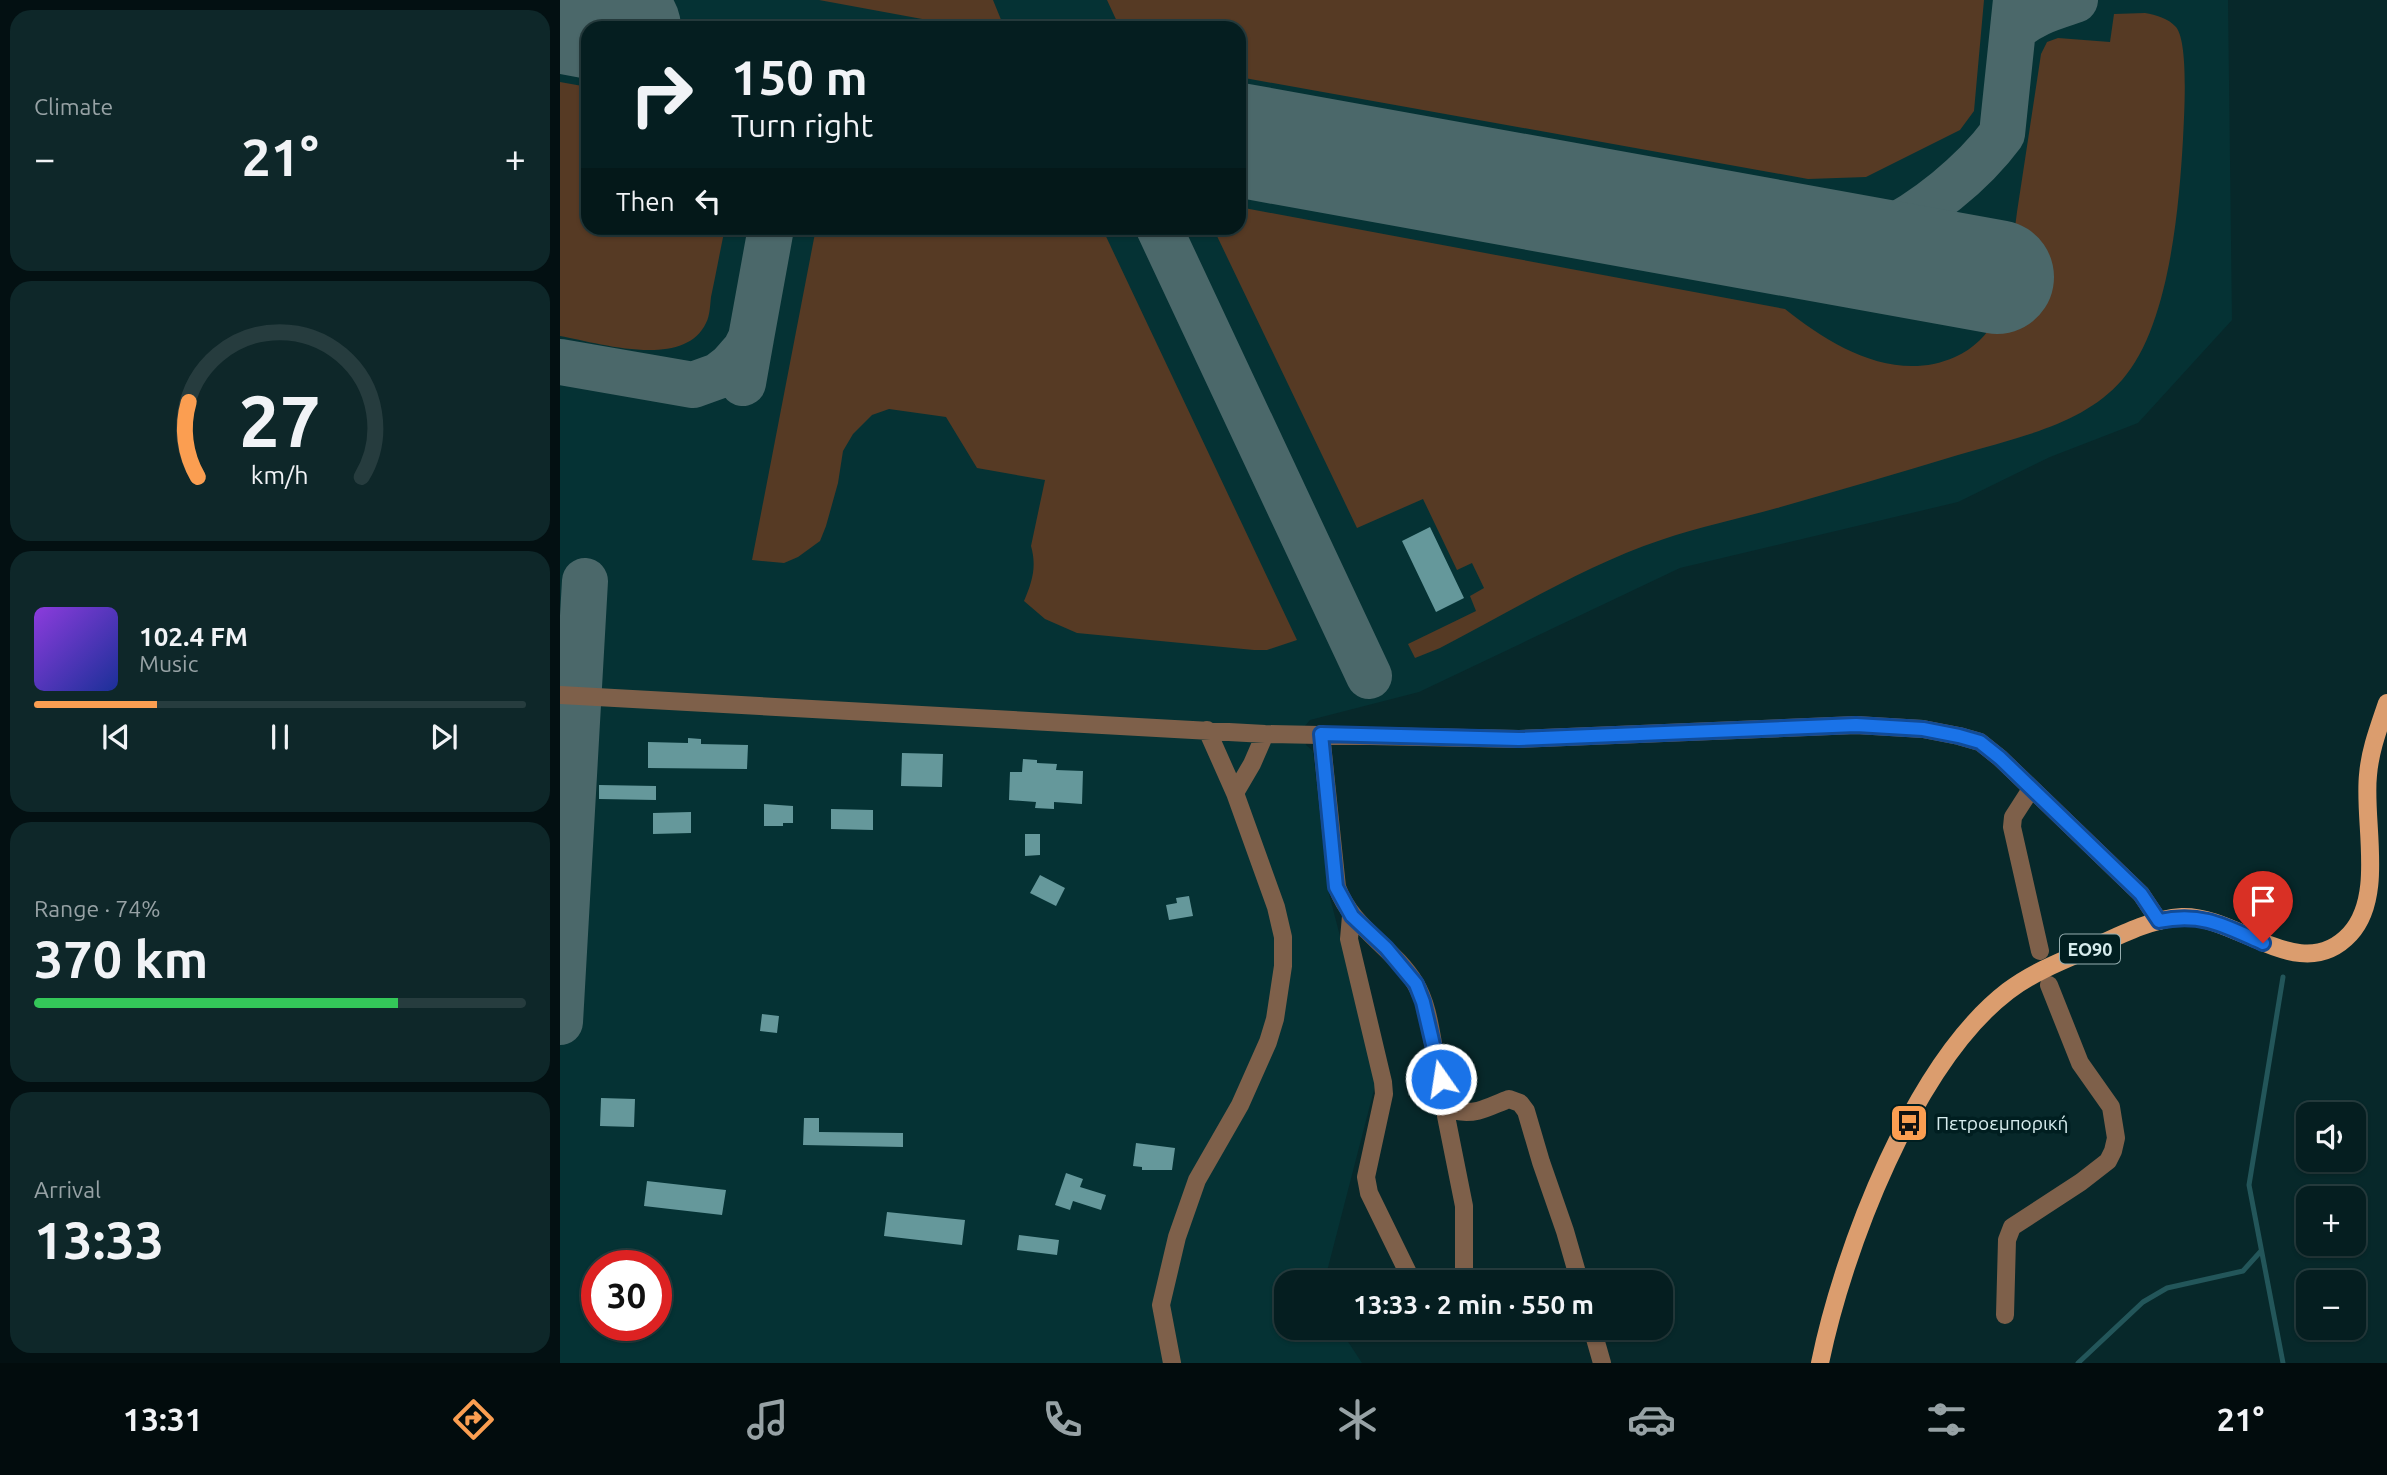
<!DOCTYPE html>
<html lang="en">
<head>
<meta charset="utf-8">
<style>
	body { margin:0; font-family:Ubuntu,sans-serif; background:#0e2729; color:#f1f3f6; height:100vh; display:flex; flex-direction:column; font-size:26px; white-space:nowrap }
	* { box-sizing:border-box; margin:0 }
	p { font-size:23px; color:#97a2a5 }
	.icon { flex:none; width:38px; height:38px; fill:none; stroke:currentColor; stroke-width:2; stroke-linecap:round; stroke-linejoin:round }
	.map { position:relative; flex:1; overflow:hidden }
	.panel { display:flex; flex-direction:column; gap:10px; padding:10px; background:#031012; width:560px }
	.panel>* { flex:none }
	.top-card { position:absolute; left:21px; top:21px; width:665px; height:214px; border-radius:21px; box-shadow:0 2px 5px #0004,0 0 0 2px #263c3e; background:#051e20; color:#f1f3f6; overflow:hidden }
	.tools { position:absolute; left:1736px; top:1102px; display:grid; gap:14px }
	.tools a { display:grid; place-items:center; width:70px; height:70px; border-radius:14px; background:#051e20; box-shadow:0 2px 5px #0004,0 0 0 2px #263c3e; font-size:35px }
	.speed { position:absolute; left:21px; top:1250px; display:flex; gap:14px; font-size:35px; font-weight:700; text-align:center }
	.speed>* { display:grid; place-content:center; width:91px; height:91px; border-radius:50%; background:#051e20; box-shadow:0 2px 5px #0004,0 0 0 2px #263c3e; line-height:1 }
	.speed .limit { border:10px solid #d22; background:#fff; color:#111 }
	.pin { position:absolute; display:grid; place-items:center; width:60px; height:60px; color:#fff; margin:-72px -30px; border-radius:50% 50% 50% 0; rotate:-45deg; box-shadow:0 0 7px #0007 }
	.pin .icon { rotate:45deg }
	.me { position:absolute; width:77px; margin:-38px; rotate:347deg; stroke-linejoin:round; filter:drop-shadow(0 0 5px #0008) }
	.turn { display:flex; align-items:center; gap:24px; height:147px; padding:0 35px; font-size:32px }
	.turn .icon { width:91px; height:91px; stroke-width:2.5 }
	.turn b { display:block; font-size:49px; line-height:60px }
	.then { display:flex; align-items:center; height:66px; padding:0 35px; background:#0003; gap:14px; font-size:26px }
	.big { font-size:52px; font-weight:700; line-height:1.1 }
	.panel .card { flex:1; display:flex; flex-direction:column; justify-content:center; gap:10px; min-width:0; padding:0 24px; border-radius:21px; background:#0e2729 }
	.panel .dial { align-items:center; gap:0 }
	.dial svg { height:182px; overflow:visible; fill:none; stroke:#263c3e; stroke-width:7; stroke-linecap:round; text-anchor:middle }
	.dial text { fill:#f1f3f6; stroke:none }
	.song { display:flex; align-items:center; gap:21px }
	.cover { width:84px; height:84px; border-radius:10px; background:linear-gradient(135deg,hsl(270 70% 55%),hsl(230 70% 35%)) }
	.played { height:7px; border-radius:4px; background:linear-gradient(90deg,#fb9e51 25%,#263c3e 25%) }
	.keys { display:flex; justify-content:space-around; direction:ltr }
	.heat { display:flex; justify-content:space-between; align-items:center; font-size:38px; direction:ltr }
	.charge { height:10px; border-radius:5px; background:linear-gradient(90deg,#34c759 74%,#263c3e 0) }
	.trip { position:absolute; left:714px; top:1270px; width:399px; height:70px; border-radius:21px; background:#051e20; box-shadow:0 2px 5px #0004,0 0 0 2px #263c3e; font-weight:700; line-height:70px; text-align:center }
	.dock { display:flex; height:112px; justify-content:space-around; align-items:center; background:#020c0d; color:#97a2a5 }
	.dock .icon { width:49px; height:49px }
	.dock .current { color:#fb9e51 }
	.dock b { font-size:32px; color:#f1f3f6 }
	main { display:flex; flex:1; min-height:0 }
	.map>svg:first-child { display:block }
	.built { fill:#053234; fill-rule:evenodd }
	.green { fill:#563a24 }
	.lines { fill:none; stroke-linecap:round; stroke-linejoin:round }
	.stream { stroke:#23565a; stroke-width:5 }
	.taxiway { stroke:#4b686a; stroke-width:46 }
	.runway { stroke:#4b686a; stroke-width:114 }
	.building { fill:#65989b }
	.minor { stroke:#7e604a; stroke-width:18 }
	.major { stroke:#db9d6e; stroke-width:18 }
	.route-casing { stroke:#114b97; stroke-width:18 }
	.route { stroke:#1a73e8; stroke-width:12 }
	.labels { text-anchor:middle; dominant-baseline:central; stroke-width:7; stroke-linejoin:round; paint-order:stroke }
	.shield { fill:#001e20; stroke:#96aeb0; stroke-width:2 }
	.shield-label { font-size:18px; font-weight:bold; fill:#d6eced }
	.poi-label { font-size:19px; fill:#d6eced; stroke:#001e20; text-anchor:start }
</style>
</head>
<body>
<main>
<section class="panel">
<div class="card"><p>Climate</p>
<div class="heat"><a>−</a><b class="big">21°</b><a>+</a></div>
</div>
<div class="card dial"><svg viewBox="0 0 100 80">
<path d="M14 69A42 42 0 1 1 86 69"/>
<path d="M14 69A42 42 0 0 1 10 36" stroke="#fb9e51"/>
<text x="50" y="56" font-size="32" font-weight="700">27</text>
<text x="50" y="72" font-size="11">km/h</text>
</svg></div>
<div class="card">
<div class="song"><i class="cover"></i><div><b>102.4 FM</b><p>Music</p></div></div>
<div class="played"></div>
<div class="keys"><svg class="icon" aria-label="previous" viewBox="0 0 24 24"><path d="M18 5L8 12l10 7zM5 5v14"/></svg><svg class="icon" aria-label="pause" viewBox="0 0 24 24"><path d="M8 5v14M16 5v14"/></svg><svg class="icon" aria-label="next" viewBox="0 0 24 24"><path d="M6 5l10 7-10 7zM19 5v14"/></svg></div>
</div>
<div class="card"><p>Range · 74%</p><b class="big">370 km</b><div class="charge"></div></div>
<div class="card"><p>Arrival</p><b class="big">13:33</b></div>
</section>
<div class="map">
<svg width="1827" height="1363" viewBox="0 0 1827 1363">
	<rect width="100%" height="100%" fill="#07282a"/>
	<path class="built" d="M0 0H1668L1672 320 1578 423 1490 457 1398 502 1120 568 859 692 750 720 745 726 746 745 753 751 768 890 817 1078 764 1283H726V1328H779L802 1363H0ZM28 28H679V228H28ZM37 1265H96V1325H37Z"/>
	<path class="green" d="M259 0H433L444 27 411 28Z
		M547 0H1424L1414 111 1400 130 1306 177 1248 179 679 77V28H560Z
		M1585 13C1596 15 1608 18 1616 27 1629 43 1624 117 1623 139 1619 209 1609 327 1562 380 1522 426 1454 438 1398 455 1338 473 1278 491 1217 508 1178 519 1139 527 1101 540 1026 565 951 611 880 648L855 658 848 644 916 611 910 596 924 588 912 563 897 570 863 499 797 528 656 234V228H679V207L1225 309C1271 346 1335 384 1395 357 1413 349 1428 335 1436 317 1448 289 1453 243 1457 212 1465 160 1473 107 1481 54L1487 42 1498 38 1550 42 1554 14Z
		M0 82 28 87V228H165C160 251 156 274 151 297 150 305 150 316 146 323 124 370 39 343 0 336Z
		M256 228H542L737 640 707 650H694L517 633 485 619 464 601C472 582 477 567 471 546L485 480 417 468 386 417 329 409 312 415 293 434 283 451 278 483 266 526 260 541 238 557 224 563 192 560Z"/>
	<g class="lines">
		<path class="stream" d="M1723 977 1689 1185 1723 1363
			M1518 1363 1583 1302 1607 1288 1683 1271 1701 1251"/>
		<path class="taxiway" d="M0 0H1
			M1453 30C1472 13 1491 8 1515 0
			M599 228 809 676
			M1272 247C1288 244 1304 241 1319 234 1363 214 1414 172 1442 134L1456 0
			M191 338 211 228
			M0 362 133 385 158 376 171 366 185 350 191 338 183 383
			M0 1022 25 581"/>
		<path class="runway" d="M0 16 64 28
			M679 140 1437 277"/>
	</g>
	<path class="building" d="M870 527 904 598 876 612 842 541Z
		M128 738 141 739V744L188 745 187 769 88 768V742L128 743Z
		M342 753 383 754 382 787 341 786Z
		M463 759 477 760V763L497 764 496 770 523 771 522 804 494 802V809L475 808 476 802 449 800 450 772H462Z
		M39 785 96 786V800L39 799Z
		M204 804 233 806V823H223V826H204Z
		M271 809 313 810V830L271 829Z
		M131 812V833L93 834V813Z
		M465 834H480V855L465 856Z
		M480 875 505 888 496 906 470 893Z
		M629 896 633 916 609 920 606 905 617 903 616 898Z
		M202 1014 219 1016 217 1033 200 1031Z
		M41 1098 75 1099 74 1127 40 1126Z
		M244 1118H259V1132L343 1133V1147L243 1145Z
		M576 1143 615 1148 612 1170H582V1167L573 1166Z
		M506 1173 523 1179 520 1187 546 1195 541 1210 513 1201 510 1210 495 1205Z
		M87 1181 166 1190 162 1215 84 1206Z
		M327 1212 405 1220 402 1245 324 1236Z
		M459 1235 499 1240 497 1255 457 1250Z"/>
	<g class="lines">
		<path class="minor" d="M0 695 705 734 959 739 1296 725 1363 729 1399 736 1420 742 1440 758 1581 894 1599 921
			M761 734 777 887C791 927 833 947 855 983 878 1021 868 1073 896 1111 918 1115 930 1106 949 1099L960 1103 966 1111 981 1162 1005 1231 1020 1283
			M1471 789 1453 817 1452 827 1480 951
			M675 793 692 764 705 734
			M791 916 789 939 823 1082 824 1094 806 1177 809 1193 853 1283
			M894 1107 886 1116 904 1206V1273L900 1283
			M1445 1315 1447 1240 1452 1227 1521 1182 1548 1161 1553 1151 1556 1138 1551 1107 1520 1063 1489 985
			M1032 1328 1042 1363
			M612 1363 601 1305 617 1237 637 1180 680 1105 708 1042 715 1019 723 966V937L716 907 675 793 647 730"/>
		<path class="major" d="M1260 1363C1283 1250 1354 1063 1448 991 1473 972 1504 960 1532 948 1560 935 1591 919 1622 917 1678 915 1741 987 1790 934 1825 896 1803 822 1808 775 1810 750 1819 727 1827 703"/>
	</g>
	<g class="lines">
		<defs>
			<path id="route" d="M881 1079 863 1002 856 984 826 948 792 916 776 887 761 734 959 739 1296 725 1363 729 1399 736 1420 742 1440 758 1581 894 1599 921C1642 912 1665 926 1703 943"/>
		</defs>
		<use href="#route" class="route-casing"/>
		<use href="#route" class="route"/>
	</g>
	<defs>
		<symbol id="bus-square" viewBox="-11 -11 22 22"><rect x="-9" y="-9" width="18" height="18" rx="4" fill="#fb9e51" stroke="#001e20"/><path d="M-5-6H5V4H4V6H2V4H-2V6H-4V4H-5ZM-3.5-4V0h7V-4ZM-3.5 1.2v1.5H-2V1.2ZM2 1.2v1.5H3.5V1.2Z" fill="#111"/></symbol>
	</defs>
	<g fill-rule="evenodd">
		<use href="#bus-square" x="1327" y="1101" width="44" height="44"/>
	</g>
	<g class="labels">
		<rect class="shield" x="1500" y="934.5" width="60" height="29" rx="5"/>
		<g class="shield-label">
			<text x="1530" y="949">ΕΟ90</text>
		</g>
		<g class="poi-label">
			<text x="1376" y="1123">Πετροεμπορική</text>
		</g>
	</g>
</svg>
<div class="tools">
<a><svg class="icon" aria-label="sound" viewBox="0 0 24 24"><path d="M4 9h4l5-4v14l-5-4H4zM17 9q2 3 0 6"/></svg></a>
<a>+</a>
<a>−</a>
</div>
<div class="speed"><div class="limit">30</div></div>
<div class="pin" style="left:1703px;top:943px;background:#d93025"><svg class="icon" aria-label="arrive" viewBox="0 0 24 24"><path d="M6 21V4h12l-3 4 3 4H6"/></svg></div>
<svg class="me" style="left:881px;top:1079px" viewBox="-20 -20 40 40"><circle r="17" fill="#1a73e8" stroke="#fff" stroke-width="3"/><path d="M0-11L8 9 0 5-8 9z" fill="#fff"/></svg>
<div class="trip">13:33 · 2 min · 550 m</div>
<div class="top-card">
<div class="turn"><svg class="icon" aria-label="right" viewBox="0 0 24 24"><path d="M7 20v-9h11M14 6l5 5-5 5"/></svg><div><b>150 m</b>Turn right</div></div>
<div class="then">Then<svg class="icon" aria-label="left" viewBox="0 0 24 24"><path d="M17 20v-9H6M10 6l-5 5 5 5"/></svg></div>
</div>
</div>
</main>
<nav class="dock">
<b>13:31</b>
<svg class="icon current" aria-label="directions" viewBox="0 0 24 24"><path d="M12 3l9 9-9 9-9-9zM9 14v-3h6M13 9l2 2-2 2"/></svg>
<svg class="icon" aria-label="music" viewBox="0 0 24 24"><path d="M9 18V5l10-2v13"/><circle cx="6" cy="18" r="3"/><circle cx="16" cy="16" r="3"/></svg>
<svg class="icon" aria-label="phone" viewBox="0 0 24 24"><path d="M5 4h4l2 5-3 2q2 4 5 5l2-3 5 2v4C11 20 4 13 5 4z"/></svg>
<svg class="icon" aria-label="climate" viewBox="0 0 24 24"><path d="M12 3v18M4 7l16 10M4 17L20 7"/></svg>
<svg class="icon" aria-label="car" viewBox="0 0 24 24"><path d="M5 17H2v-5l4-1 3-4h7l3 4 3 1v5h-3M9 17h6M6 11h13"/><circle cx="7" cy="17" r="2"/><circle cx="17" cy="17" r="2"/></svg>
<svg class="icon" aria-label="filters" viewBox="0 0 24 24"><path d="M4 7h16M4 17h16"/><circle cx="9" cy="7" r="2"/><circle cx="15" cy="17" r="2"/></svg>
<b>21°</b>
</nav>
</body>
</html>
